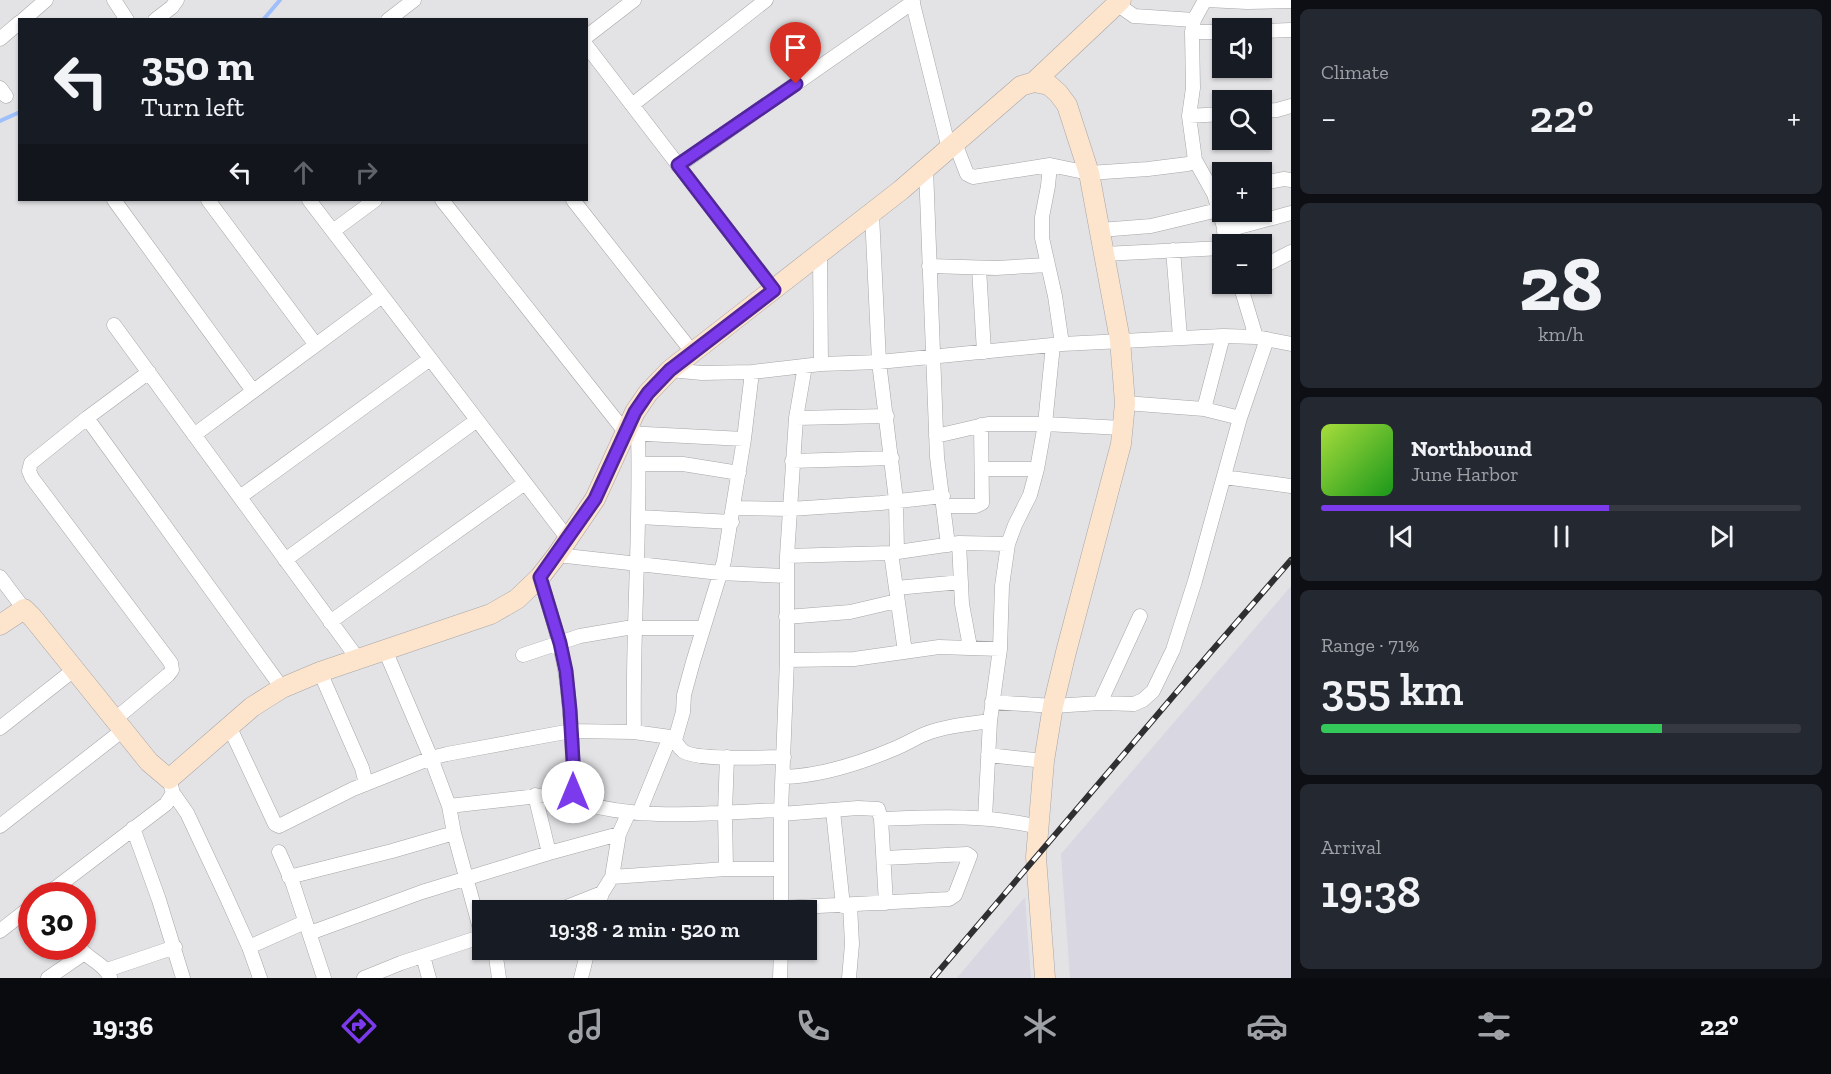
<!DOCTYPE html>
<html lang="en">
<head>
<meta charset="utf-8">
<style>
	body { margin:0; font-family:"Zilla Slab",serif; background:#242831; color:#f1f3f6; height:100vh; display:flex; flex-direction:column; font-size:22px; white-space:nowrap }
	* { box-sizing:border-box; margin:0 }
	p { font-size:20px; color:#9ea1a6 }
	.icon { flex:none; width:33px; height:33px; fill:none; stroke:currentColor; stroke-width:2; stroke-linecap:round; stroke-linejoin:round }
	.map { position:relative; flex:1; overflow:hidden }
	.panel { display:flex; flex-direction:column; gap:9px; padding:9px; background:#0d0f14; width:540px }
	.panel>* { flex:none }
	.guide { position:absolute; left:18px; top:18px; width:570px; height:183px; border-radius:0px; box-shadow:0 2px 4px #0004; background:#171b24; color:#f1f3f6; overflow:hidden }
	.buttons { position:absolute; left:1212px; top:18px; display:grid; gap:12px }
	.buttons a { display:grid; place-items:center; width:60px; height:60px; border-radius:0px; background:#171b24; box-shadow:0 2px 4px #0004; font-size:30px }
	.speed { position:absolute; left:18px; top:882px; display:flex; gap:12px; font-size:30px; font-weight:700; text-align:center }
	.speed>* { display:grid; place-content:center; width:78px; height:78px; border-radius:50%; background:#171b24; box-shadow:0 2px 4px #0004; line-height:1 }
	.speed .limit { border:9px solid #d22; background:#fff; color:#111 }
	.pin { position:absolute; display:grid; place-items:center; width:51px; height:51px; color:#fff; margin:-62px -26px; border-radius:50% 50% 50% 0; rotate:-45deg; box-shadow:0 0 6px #0007 }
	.pin .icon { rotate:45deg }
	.me { position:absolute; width:66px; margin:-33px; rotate:0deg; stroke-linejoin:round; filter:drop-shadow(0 0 4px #0008) }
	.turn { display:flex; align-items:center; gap:21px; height:126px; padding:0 24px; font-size:27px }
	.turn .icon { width:78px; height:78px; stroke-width:2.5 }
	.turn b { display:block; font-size:42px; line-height:51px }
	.lanes { display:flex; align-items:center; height:57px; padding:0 24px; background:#0003; justify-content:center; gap:30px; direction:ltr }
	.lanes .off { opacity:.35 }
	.big { font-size:45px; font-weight:600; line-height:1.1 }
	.panel .widget { flex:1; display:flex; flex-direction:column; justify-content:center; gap:9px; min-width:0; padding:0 21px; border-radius:9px; background:#242831 }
	.panel .dial { align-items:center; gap:0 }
	.dial b { font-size:78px; line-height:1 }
	.song { display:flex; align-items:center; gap:18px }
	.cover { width:72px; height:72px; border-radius:9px; background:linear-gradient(135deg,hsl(80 70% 55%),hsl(120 70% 35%)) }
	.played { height:6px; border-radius:3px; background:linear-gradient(90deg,#7c3aed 60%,#363941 60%) }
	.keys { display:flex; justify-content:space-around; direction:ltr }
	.heat { display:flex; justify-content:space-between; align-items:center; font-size:33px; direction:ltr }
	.charge { height:9px; border-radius:4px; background:linear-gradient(90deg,#34c759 71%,#363941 0) }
	.trip { position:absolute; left:472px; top:900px; width:345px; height:60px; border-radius:0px; background:#171b24; box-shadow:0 2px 4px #0004; font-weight:600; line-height:60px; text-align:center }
	.menu { display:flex; height:96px; justify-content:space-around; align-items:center; background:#090b0e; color:#9ea1a6 }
	.menu .icon { width:42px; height:42px }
	.menu .current { color:#7c3aed }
	.menu b { font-size:27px; color:#f1f3f6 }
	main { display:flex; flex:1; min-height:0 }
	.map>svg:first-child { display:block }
	.built { fill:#d8d7e2 }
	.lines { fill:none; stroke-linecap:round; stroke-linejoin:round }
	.stream { stroke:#9ebffc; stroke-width:4 }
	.street-casing { stroke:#a6a6a9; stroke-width:15 }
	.secondary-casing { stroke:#a6a6a9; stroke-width:21 }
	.street { stroke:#fff; stroke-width:14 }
	.secondary { stroke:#fde4cd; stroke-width:20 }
	.rail-casing { stroke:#2f2f31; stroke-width:6 }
	.rail { stroke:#fff; stroke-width:4; stroke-dasharray:11; stroke-linecap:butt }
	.route-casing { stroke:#51269a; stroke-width:15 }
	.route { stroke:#7c3aed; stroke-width:10 }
</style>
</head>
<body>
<main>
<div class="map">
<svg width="1291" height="978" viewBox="0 0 1291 978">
	<rect width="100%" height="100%" fill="#e3e3e6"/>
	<path class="built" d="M1291 586V978H1070L1061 854Z
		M1025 897 1031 978H957Z"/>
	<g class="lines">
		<path class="stream" d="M263 20 280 0
			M0 121 20 112"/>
		<defs>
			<path id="street" d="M114 0 127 20
				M912 0 949 149
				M1205 0 1194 20 1192 32 1193 88 1189 116 1195 160 1214 194 1229 244
				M1207 0 1247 2 1291 1
				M1117 4 1134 16 1194 20
				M23 20 46 0
				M155 20 172 7 177 0
				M388 20 414 0
				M1262 31 1291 30
				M1192 32H1222
				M586 37 634 0
				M0 39 20 22
				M586 45 774 290
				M0 88 6 96
				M632 105 766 0
				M1262 111 1277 110 1291 106
				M1189 116 1222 114
				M955 143 967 174 973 177 1050 165 1089 173 1148 169 1188 164 1195 160
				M1050 165 1048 186 1042 217V238L1055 296 1062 344
				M678 166 913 2
				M926 169 937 457 948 545
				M1262 183 1284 179 1291 180
				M114 200 253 391
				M208 200 316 345
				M309 200 568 539
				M442 200 626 433 744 439
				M573 200 693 353
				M872 214 879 362 896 500 897 552
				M1100 230 1151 226 1218 210
				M333 231 375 200
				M1224 231 1291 213
				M1173 250 1180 337
				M1104 254 1222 248
				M820 255 821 364
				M929 266 996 268 1048 265
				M1262 267 1291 252
				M979 268 984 352
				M1240 284 1256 337
				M114 325 358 659
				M670 370 702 373 752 372 821 364 879 362 1062 344 1223 336 1256 337 1291 344
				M1125 403 1204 409 1240 418
				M1204 409 1223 336
				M87 418 282 688
				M796 418 887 416
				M194 435 382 296
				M936 436 988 424H1045L1123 428
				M792 461 892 458
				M639 464H683L739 473
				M982 469H1037
				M1224 477 1291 486
				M240 497 430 359
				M944 506H976L982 503 981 425
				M733 508 790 509 881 503 943 496
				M639 517 732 522
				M959 543 962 604 970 647
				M891 553 905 652
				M557 555 720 573 786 576
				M787 556 891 553 959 543 1008 544
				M285 560 477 420
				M0 577 24 609
				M540 577C549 608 560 639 565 670 569 693 570 716 572 739 573 753 571 793 579 802 644 822 714 812 781 810
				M896 588 961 582
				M786 617 850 612 897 601
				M330 622 525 483
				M385 650 431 758 449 806 454 833 482 936
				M523 655 580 636 627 628H703
				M787 660 854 659 939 647 1000 649
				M320 672 362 768 366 784
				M992 702 1053 706 1100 703 1134 704 1143 700 1153 691 1173 650 1195 581 1240 418 1267 339
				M1100 703 1140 616
				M114 720 168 675 172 670 171 663 32 478 29 471 31 463 87 418 149 372
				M229 726 275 824 279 826 353 789 431 758 447 754 571 731 634 732 670 737C676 741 678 747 683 751 696 761 765 757 784 757
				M0 728 75 669
				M634 732C632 632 641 533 638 433
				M675 740 683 712 684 695 693 662 724 561 744 439 752 372
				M988 755 1044 761
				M783 777C822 776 861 763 896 748 906 744 915 738 925 734 946 726 968 724 990 721
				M169 779 173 793 187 813 226 896 249 947 260 978
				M535 795 549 853
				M449 806 573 792
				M833 811 843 906
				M639 813 670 737
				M781 814 858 808 878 809 881 819 886 903
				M985 818 990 721 1000 649 1002 586 1008 544 1015 525 1030 495 1037 469 1045 424 1053 345
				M881 819C934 817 986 814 1038 827
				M0 826 123 730
				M133 828 159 900 183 978
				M279 852 293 884 324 978
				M726 869 725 812 727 757
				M289 877 392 851 454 833
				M612 877 726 869H781
				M45 896 166 804 173 793
				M781 908 949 899 955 895 970 856 967 854 884 858
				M559 910 602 893
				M597 910 602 893 612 877 619 834 629 812
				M781 910V810L787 660V556L796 418 805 366
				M0 931 32 906
				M310 933 422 892 549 853 619 834
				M78 946C87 959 104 963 110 977
				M249 947 305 922
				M495 950 499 978
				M423 956 429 978
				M107 970 175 947
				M48 978 83 954
				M364 978 401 963 483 936
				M581 978 588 950
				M780 978 781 950
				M849 978 852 944 850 905"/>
			<path id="secondary" d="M1034 82 1121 0
				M0 625 24 609 33 618 149 762 169 779 252 707 282 688 320 672 491 614 517 599 540 577 557 555 595 499 635 412 648 393 670 370 901 190 1021 86 1034 82 1049 85 1058 93 1067 105 1089 173 1120 340 1125 403 1121 444 1066 652 1053 706 1044 761 1036 857 1045 978"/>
		</defs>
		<use href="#street" class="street-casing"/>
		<use href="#secondary" class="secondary-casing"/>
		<use href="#street" class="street"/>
		<use href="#secondary" class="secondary"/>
		<defs>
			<path id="rail" d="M933 978 1210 653 1291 560"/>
		</defs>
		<use href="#rail" class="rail-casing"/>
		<use href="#rail" class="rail"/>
	</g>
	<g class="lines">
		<defs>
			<path id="route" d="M573 792 574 777 570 710 566 671 560 643 540 577 595 499 635 412 648 393 670 370 774 290 678 165 796 84"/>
		</defs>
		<use href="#route" class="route-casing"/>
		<use href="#route" class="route"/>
	</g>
</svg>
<div class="buttons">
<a><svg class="icon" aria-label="sound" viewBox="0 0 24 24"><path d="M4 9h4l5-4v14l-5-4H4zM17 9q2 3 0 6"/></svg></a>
<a><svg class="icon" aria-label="search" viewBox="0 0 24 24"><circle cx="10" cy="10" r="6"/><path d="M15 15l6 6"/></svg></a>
<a>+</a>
<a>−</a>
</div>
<div class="speed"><div class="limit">30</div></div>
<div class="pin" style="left:796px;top:84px;background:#d93025"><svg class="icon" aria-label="arrive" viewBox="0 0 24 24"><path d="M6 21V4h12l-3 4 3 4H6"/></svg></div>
<svg class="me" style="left:573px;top:792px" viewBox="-20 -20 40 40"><circle r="19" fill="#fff"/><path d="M0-13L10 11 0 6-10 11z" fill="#7c3aed"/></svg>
<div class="trip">19:38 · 2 min · 520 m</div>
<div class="guide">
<div class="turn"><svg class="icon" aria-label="left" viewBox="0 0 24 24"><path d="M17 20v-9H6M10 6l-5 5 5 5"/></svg><div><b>350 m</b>Turn left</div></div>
<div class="lanes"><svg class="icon" aria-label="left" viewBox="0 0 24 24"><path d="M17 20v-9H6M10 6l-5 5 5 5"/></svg><svg class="icon off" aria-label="ahead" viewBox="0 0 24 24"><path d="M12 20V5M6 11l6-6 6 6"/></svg><svg class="icon off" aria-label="right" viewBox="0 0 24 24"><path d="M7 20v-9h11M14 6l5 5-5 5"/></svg></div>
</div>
</div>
<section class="panel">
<div class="widget"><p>Climate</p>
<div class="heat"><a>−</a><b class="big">22°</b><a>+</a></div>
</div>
<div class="widget dial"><b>28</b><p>km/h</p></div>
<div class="widget">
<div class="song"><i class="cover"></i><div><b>Northbound</b><p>June Harbor</p></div></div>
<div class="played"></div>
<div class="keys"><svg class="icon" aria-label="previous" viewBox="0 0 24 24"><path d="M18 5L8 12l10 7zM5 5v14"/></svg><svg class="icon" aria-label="pause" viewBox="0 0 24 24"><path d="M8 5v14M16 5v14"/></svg><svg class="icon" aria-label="next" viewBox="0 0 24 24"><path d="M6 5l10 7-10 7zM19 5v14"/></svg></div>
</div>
<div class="widget"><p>Range · 71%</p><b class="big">355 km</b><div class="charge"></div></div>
<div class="widget"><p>Arrival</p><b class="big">19:38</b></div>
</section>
</main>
<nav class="menu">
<b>19:36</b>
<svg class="icon current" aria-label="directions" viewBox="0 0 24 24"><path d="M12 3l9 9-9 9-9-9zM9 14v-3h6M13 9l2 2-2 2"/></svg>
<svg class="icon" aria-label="music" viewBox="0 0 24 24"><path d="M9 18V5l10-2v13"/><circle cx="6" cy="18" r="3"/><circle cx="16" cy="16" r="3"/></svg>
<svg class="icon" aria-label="phone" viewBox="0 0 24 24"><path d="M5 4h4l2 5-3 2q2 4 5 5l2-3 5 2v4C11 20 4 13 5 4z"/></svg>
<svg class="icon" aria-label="climate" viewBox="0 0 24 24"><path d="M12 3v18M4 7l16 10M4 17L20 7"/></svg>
<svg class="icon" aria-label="car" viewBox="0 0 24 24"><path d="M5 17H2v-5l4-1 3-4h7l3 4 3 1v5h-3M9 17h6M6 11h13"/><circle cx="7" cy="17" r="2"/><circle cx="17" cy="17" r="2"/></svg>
<svg class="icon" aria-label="filters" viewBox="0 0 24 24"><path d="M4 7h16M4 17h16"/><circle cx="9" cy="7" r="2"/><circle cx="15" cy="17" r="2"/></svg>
<b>22°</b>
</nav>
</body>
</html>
